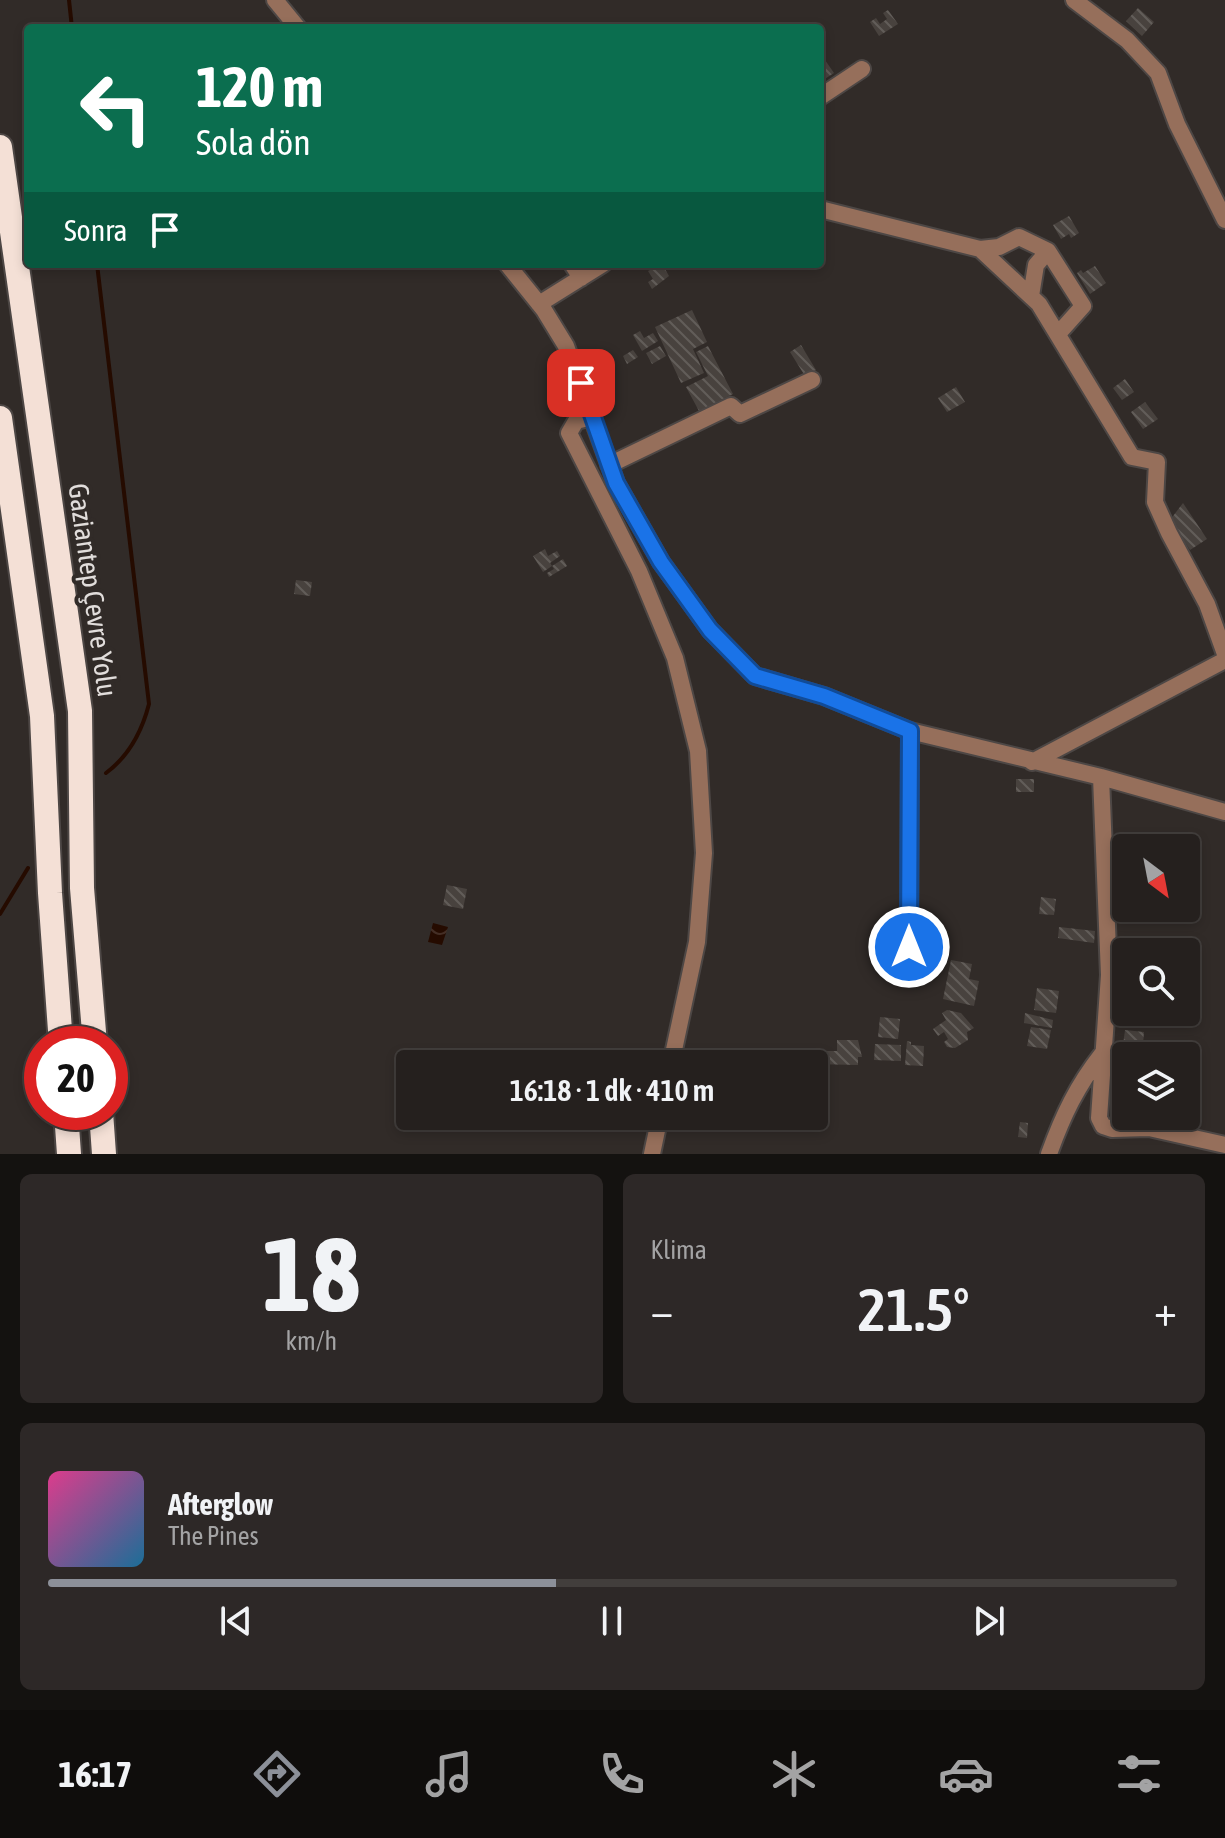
<!DOCTYPE html>
<html lang="tr">
<head>
<meta charset="utf-8">
<style>
	body { margin:0; font-family:"Asap Condensed",sans-serif; background:#2d2827; color:#f1f3f6; height:100vh; display:flex; flex-direction:column; font-size:30px; white-space:nowrap }
	* { box-sizing:border-box; margin:0 }
	p { font-size:26px; color:#a3a3a4 }
	.icon { flex:none; width:44px; height:44px; fill:none; stroke:currentColor; stroke-width:2; stroke-linecap:round; stroke-linejoin:round }
	.map { position:relative; height:1154px; overflow:hidden }
	.drawer { display:flex; flex-direction:column; gap:20px; padding:20px; background:#141210; flex:1 }
	.drawer>* { flex:none }
	.hud { position:absolute; left:24px; top:24px; width:800px; height:244px; border-radius:8px; box-shadow:0 4px 12px #0003,0 0 0 2px #423e3c; background:#0b6e4f; color:#fff; overflow:hidden }
	.needle { width:52px; rotate:148deg }
	.tools { position:absolute; left:1112px; top:834px; display:grid; gap:16px }
	.tools a { display:grid; place-items:center; width:88px; height:88px; border-radius:8px; background:#25201e; box-shadow:0 4px 12px #0003,0 0 0 2px #423e3c; font-size:40px }
	.speed { position:absolute; left:24px; top:1026px; display:flex; gap:16px; font-size:40px; font-weight:700; text-align:center }
	.speed>* { display:grid; place-content:center; width:104px; height:104px; border-radius:50%; background:#25201e; box-shadow:0 4px 12px #0003,0 0 0 2px #423e3c; line-height:1 }
	.speed .limit { border:12px solid #d22; background:#fff; color:#111 }
	.pin { position:absolute; display:grid; place-items:center; width:68px; height:68px; color:#fff; margin:-34px; border-radius:16px; box-shadow:0 4px 12px #0006 }
	.me { position:absolute; width:88px; margin:-44px; rotate:0deg; stroke-linejoin:round; filter:drop-shadow(0 0 6px #0008) }
	.turn { display:flex; align-items:center; gap:28px; height:168px; padding:0 40px; font-size:36px }
	.turn .icon { width:104px; height:104px; stroke-width:2.5 }
	.turn b { display:block; font-size:56px; line-height:68px }
	.then { display:flex; align-items:center; height:76px; padding:0 40px; background:#0003; gap:16px; font-size:30px }
	.big { font-size:60px; font-weight:600; line-height:1.1 }
	.drawer .widget { flex:1; display:flex; flex-direction:column; justify-content:center; gap:12px; min-width:0; padding:0 28px; border-radius:12px; background:#2d2827 }
	.drawer .dial { align-items:center; gap:0 }
	.dial b { font-size:104px; line-height:1 }
	.song { display:flex; align-items:center; gap:24px }
	.cover { width:96px; height:96px; border-radius:12px; background:linear-gradient(135deg,hsl(330 70% 55%),hsl(200 70% 35%)) }
	.played { height:8px; border-radius:4px; background:linear-gradient(90deg,#8c9099 45%,#423e3c 45%) }
	.keys { display:flex; justify-content:space-around; direction:ltr }
	.heat { display:flex; justify-content:space-between; align-items:center; font-size:44px; direction:ltr }
	.drawer .tiles { flex:1; display:grid; gap:20px; grid-template-columns:1fr 1fr }
	.widget:last-child { grid-column:span 2 }
	.trip { position:absolute; left:396px; top:1050px; width:432px; height:80px; border-radius:8px; background:#25201e; box-shadow:0 4px 12px #0003,0 0 0 2px #423e3c; font-weight:600; line-height:80px; text-align:center }
	.tabs { display:flex; height:128px; justify-content:space-around; align-items:center; background:#0f0d0c; color:#a3a3a4 }
	.tabs .icon { width:56px; height:56px }
	.tabs .selected { color:#8c9099 }
	.tabs b { font-size:36px; color:#f1f3f6 }
	.map>svg:first-child { display:block }
	.water { fill:url(#water-waves) }
	.lines { fill:none; stroke-linecap:round; stroke-linejoin:round }
	.stream { stroke:#250b00; stroke-width:4 }
	.building { fill:url(#building-back-hatch) }
	.minor-casing { stroke:#4d4745; stroke-width:20 }
	.highway-casing { stroke:#4d4745; stroke-width:28 }
	.minor { stroke:#966f5b; stroke-width:16 }
	.highway { stroke:#f4e0d6; stroke-width:24 }
	.route-casing { stroke:#114b97; stroke-width:20 }
	.route { stroke:#1a73e8; stroke-width:14 }
	.labels { text-anchor:middle; dominant-baseline:central; stroke-width:8; stroke-linejoin:round; paint-order:stroke }
	.street-label { font-size:28px; fill:#e1dddb; stroke:#312b28 }
</style>
</head>
<body>
<div class="map">
<svg width="1225" height="1154" viewBox="0 0 1225 1154">
	<defs>
		<pattern id="water-waves" width="16" height="10" patternUnits="userSpaceOnUse" patternTransform="scale(2)"><rect width="16" height="10" fill="#250b00"/><path d="M0 5q4-4 8 0t8 0" fill="none" stroke="#442e25"/></pattern>
		<pattern id="building-back-hatch" width="6" height="6" patternUnits="userSpaceOnUse" patternTransform="scale(2)"><rect width="6" height="6" fill="#48423e"/><path d="M-1 5l2 2M0 0l6 6M5-1l2 2" fill="none" stroke="#625d59"/></pattern>
	</defs>
	<rect width="100%" height="100%" fill="#312b28"/>
	<path class="water" d="M433 923 448 927 442 945 428 942Z"/>
	<g class="lines">
		<path class="stream" d="M69 0 72 28
			M97 264 149 704C142 731 129 756 106 773
			M0 914 28 868"/>
	</g>
	<path class="building" d="M1138 8 1154 22 1142 36 1126 21Z
		M888 10 898 24 879 36 870 22 876 18 880 24 887 19 883 13Z
		M825 60 834 73 820 82V64Z
		M1069 216 1079 233 1071 238 1069 234 1061 239 1053 225Z
		M662 264 669 276 652 289 648 282 653 279 648 271Z
		M1095 266 1106 283 1090 294 1077 273 1081 270 1083 273Z
		M692 310 707 342 693 349 704 373 681 383 655 327Z
		M640 331 644 338 653 333 658 341 642 351 633 335Z
		M801 345 816 370 805 376 790 352Z
		M660 346 666 356 652 364 646 353Z
		M708 346 733 394 699 411 686 387 708 376 696 352Z
		M633 350 638 357 627 364 623 356Z
		M1125 379 1134 392 1122 400 1113 388Z
		M956 387 965 402 947 412 938 398Z
		M1145 402 1158 419 1143 429 1131 412Z
		M1183 503 1207 539 1190 550 1170 520Z
		M545 549 548 556 557 551 560 556 550 563 552 566 543 572 533 556Z
		M563 559 567 566 549 577 547 573 554 569 552 566Z
		M296 580 312 582 310 596 294 594Z
		M1016 779H1034V792H1016Z
		M447 885 467 889 463 909 443 905Z
		M1041 897 1056 899 1054 915 1039 914Z
		M1059 927 1095 931 1094 943 1058 938Z
		M951 960 972 964 969 979 979 981 974 1006 943 999Z
		M1037 988 1059 991 1056 1013 1034 1010Z
		M947 1010 961 1013 974 1028 967 1032 968 1040 955 1048 947 1047 944 1042 948 1039 944 1032 938 1036 933 1029 946 1020 942 1013Z
		M1025 1013 1053 1020 1052 1028 1024 1023Z
		M880 1017 900 1019 898 1039 878 1037Z
		M1031 1027 1051 1030 1047 1049 1027 1046Z
		M1125 1030 1144 1032 1142 1056 1122 1053Z
		M837 1040H858L862 1057H858V1065L811 1064V1051H837Z
		M907 1041 911 1042V1045L924 1046 923 1066 905 1065Z
		M875 1044 901 1045V1061L874 1060Z
		M1020 1122 1028 1123 1027 1138 1018 1137Z"/>
	<g class="lines">
		<defs>
			<path id="minor" d="M275 0 298 28
				M1074 0 1127 40 1158 73 1177 124 1225 220
				M820 97 862 69
				M820 209 980 249
				M507 264 544 310 566 346 616 483 661 562 710 630 755 676 824 696 910 731 1101 777 1225 812
				M572 264 581 278
				M1031 296 1036 265 1048 251
				M539 304 603 264
				M1058 334 1083 306 1048 251 1019 237 999 247 980 249 1039 304 1132 457 1157 462 1155 502 1169 533 1207 604 1225 654
				M592 417 576 421 569 433 639 571 675 658 698 751 704 853 697 942 671 1064
				M609 465 731 406 740 414 812 380
				M1032 762 1225 660
				M1101 777 1109 975 1099 1118 1103 1126 1112 1129 1149 1128 1225 1145
				M909 947 910 731
				M652 1154 660 1116
				M1049 1154C1063 1115 1077 1086 1102 1054"/>
			<path id="highway" d="M0 147 80 711 82 888 95 1044
				M0 418 42 716 50 893 61 1044
				M66 1112 69 1154
				M101 1112 104 1154"/>
		</defs>
		<use href="#minor" class="minor-casing"/>
		<use href="#highway" class="highway-casing"/>
		<use href="#minor" class="minor"/>
		<use href="#highway" class="highway"/>
	</g>
	<g class="lines">
		<defs>
			<path id="route" d="M581 383 616 483 661 562 710 630 755 676 824 696 910 731 909 947"/>
		</defs>
		<use href="#route" class="route-casing"/>
		<use href="#route" class="route"/>
	</g>
	<g class="labels">
		<g class="street-label">
			<text transform="translate(93 590) rotate(82)">Gaziantep Çevre Yolu</text>
		</g>
	</g>
</svg>
<div class="tools">
<a><svg class="needle" viewBox="-14 -14 28 28"><path d="M0-13l5 13h-10z" fill="#e53935"/><path d="M0 13l5-13h-10z" fill="#a3a3a4"/></svg></a>
<a><svg class="icon" aria-label="search" viewBox="0 0 24 24"><circle cx="10" cy="10" r="6"/><path d="M15 15l6 6"/></svg></a>
<a><svg class="icon" aria-label="layers" viewBox="0 0 24 24"><path d="M12 4l9 5-9 5-9-5zM3 14l9 5 9-5"/></svg></a>
</div>
<div class="speed"><div class="limit">20</div></div>
<div class="pin" style="left:581px;top:383px;background:#d93025"><svg class="icon" aria-label="arrive" viewBox="0 0 24 24"><path d="M6 21V4h12l-3 4 3 4H6"/></svg></div>
<svg class="me" style="left:909px;top:947px" viewBox="-20 -20 40 40"><circle r="17" fill="#1a73e8" stroke="#fff" stroke-width="3"/><path d="M0-11L8 9 0 5-8 9z" fill="#fff"/></svg>
<div class="trip">16:18 · 1 dk · 410 m</div>
<div class="hud">
<div class="turn"><svg class="icon" aria-label="left" viewBox="0 0 24 24"><path d="M17 20v-9H6M10 6l-5 5 5 5"/></svg><div><b>120 m</b>Sola dön</div></div>
<div class="then">Sonra<svg class="icon" aria-label="arrive" viewBox="0 0 24 24"><path d="M6 21V4h12l-3 4 3 4H6"/></svg></div>
</div>
</div>
<section class="drawer">
<div class="tiles">
<div class="widget dial"><b>18</b><p>km/h</p></div>
<div class="widget"><p>Klima</p>
<div class="heat"><a>−</a><b class="big">21.5°</b><a>+</a></div>
</div>
<div class="widget">
<div class="song"><i class="cover"></i><div><b>Afterglow</b><p>The Pines</p></div></div>
<div class="played"></div>
<div class="keys"><svg class="icon" aria-label="previous" viewBox="0 0 24 24"><path d="M18 5L8 12l10 7zM5 5v14"/></svg><svg class="icon" aria-label="pause" viewBox="0 0 24 24"><path d="M8 5v14M16 5v14"/></svg><svg class="icon" aria-label="next" viewBox="0 0 24 24"><path d="M6 5l10 7-10 7zM19 5v14"/></svg></div>
</div>
</div>
</section>
<nav class="tabs">
<b>16:17</b>
<svg class="icon selected" aria-label="directions" viewBox="0 0 24 24"><path d="M12 3l9 9-9 9-9-9zM9 14v-3h6M13 9l2 2-2 2"/></svg>
<svg class="icon" aria-label="music" viewBox="0 0 24 24"><path d="M9 18V5l10-2v13"/><circle cx="6" cy="18" r="3"/><circle cx="16" cy="16" r="3"/></svg>
<svg class="icon" aria-label="phone" viewBox="0 0 24 24"><path d="M5 4h4l2 5-3 2q2 4 5 5l2-3 5 2v4C11 20 4 13 5 4z"/></svg>
<svg class="icon" aria-label="climate" viewBox="0 0 24 24"><path d="M12 3v18M4 7l16 10M4 17L20 7"/></svg>
<svg class="icon" aria-label="car" viewBox="0 0 24 24"><path d="M5 17H2v-5l4-1 3-4h7l3 4 3 1v5h-3M9 17h6M6 11h13"/><circle cx="7" cy="17" r="2"/><circle cx="17" cy="17" r="2"/></svg>
<svg class="icon" aria-label="filters" viewBox="0 0 24 24"><path d="M4 7h16M4 17h16"/><circle cx="9" cy="7" r="2"/><circle cx="15" cy="17" r="2"/></svg>
</nav>
</body>
</html>
